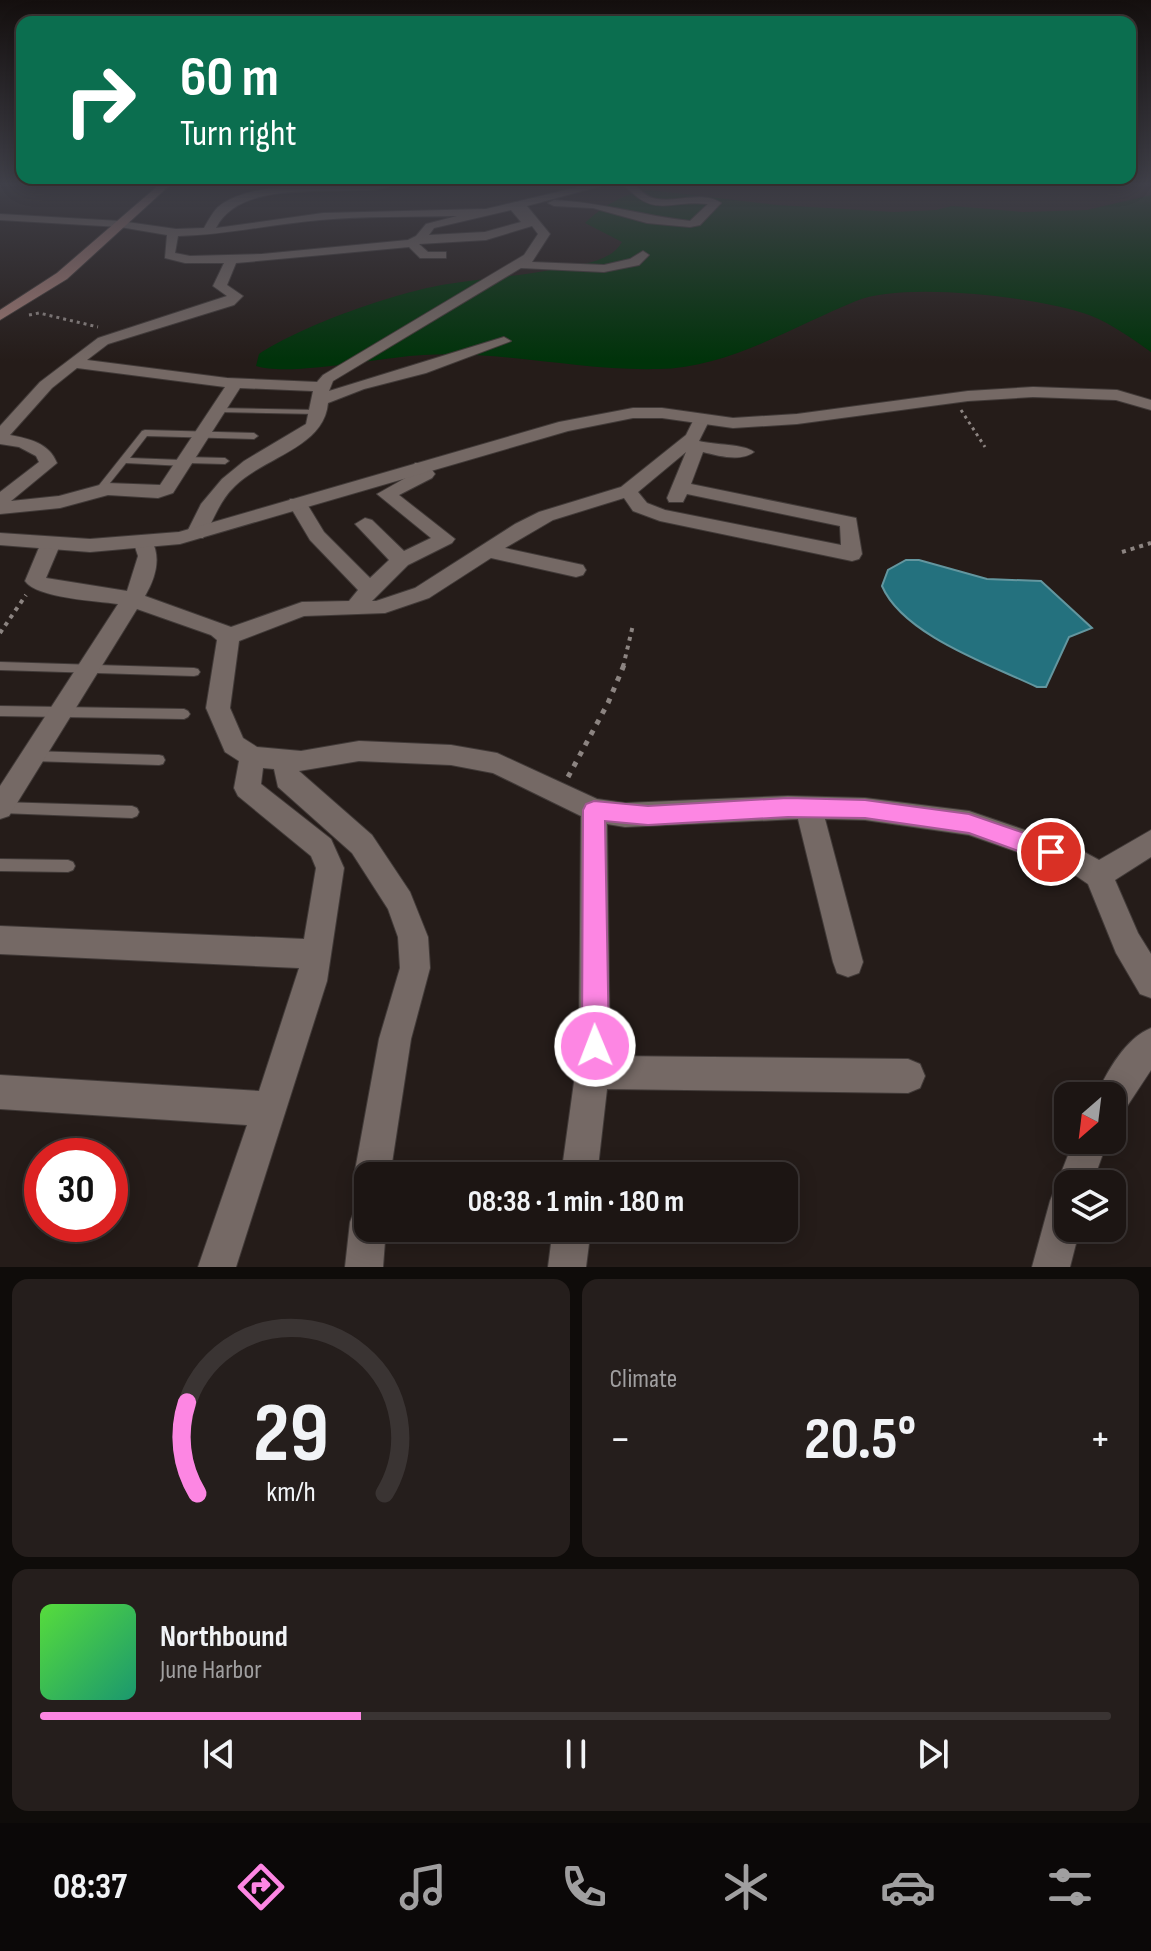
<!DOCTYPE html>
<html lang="en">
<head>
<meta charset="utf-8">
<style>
	body { margin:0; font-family:"Sofia Sans Condensed",sans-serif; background:#251e1c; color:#f1f3f6; height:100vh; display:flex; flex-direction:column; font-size:30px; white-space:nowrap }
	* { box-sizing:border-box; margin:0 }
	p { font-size:26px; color:#a09fa0 }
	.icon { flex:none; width:44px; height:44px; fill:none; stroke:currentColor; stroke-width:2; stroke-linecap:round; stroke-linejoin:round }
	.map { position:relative; height:1267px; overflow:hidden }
	.side { display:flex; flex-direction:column; gap:12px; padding:12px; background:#0f0c0a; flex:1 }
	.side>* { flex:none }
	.guide { position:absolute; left:16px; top:16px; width:1120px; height:168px; border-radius:16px; box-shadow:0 4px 20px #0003,0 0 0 2px #3a3433; background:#0b6e4f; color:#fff; overflow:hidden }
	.needle { width:52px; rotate:208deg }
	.fabs { position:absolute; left:1054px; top:1082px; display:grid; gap:16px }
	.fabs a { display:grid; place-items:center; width:72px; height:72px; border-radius:16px; background:#1c1513; box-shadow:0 4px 20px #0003,0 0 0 2px #3a3433; font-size:40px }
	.speed { position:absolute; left:24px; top:1138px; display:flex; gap:16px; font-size:40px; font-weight:700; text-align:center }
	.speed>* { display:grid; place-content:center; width:104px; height:104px; border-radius:50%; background:#1c1513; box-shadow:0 4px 20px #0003,0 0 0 2px #3a3433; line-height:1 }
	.speed .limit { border:12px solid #d22; background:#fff; color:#111 }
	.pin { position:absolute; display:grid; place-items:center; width:68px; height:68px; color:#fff; margin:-34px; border:4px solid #fff; border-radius:50%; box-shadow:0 2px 8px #0007 }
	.me { position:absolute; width:88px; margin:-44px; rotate:359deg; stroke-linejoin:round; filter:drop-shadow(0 0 6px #0008) }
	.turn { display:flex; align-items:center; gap:28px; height:168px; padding:0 32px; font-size:36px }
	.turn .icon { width:104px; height:104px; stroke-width:2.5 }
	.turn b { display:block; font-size:56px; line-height:68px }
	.big { font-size:60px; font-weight:700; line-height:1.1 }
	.side .tile { flex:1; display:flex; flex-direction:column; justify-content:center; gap:12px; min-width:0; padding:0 28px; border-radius:16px; background:#251e1c }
	.side .dial { align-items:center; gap:0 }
	.dial svg { height:208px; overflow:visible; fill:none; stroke:#3a3433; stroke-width:7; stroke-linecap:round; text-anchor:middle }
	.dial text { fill:#f1f3f6; stroke:none }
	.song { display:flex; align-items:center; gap:24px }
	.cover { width:96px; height:96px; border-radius:12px; background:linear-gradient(135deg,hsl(110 70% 55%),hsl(160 70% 35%)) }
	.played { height:8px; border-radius:4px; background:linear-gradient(90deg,#fd86e3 30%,#3a3433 30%) }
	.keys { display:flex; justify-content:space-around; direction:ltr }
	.heat { display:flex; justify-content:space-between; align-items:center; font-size:44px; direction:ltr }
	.side .tiles { flex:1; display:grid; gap:12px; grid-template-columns:1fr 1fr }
	.tile:last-child { grid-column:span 2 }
	.trip { position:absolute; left:354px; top:1162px; width:444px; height:80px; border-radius:16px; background:#1c1513; box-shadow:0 4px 20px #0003,0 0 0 2px #3a3433; font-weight:700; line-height:80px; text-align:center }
	.tabs { display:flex; height:128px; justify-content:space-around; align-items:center; background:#0b0808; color:#a09fa0 }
	.tabs .icon { width:56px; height:56px }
	.tabs .on { color:#fd86e3 }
	.tabs b { font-size:36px; color:#f1f3f6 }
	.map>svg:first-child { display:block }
	.green { fill:#00330a }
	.water { fill:#24717e; stroke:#63969f; stroke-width:2 }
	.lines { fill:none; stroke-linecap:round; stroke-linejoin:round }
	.service-casing { stroke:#413a38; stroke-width:2 }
	.minor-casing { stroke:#413a38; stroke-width:2 }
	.tertiary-casing { stroke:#413a38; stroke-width:2 }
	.secondary-casing { stroke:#413a38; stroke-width:2 }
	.path-far2 { stroke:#8c8481; stroke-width:3; stroke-dasharray:3 4; stroke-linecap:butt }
	.path-far1 { stroke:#8c8481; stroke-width:4; stroke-dasharray:4 5; stroke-linecap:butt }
	.path { stroke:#8c8481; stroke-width:5; stroke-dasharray:5 7; stroke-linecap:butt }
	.service { fill:#756965; fill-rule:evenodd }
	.minor { fill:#756965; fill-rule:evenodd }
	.tertiary { fill:#756965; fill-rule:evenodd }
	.secondary { fill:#9c7771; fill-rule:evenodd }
	.route { fill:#fd86e3; stroke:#a45794; stroke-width:2 }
</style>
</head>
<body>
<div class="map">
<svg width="1151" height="1267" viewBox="0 0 1151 1267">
	<rect width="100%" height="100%" fill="#251c19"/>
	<path class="green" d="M650 190 777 205 894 212 936 210 952 206 1023 212 1087 210 1151 195V352C1131 338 1112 324 1089 315 1040 297 903 281 856 301 792 327 728 368 658 369 579 371 502 350 423 355 381 357 290 377 256 366L259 354C303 325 396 292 448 284 482 279 517 276 551 270 574 265 610 264 622 242L585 223C603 206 626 192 650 190Z"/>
	<path class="water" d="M906 560H919L987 579 1041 581 1092 628 1069 637 1046 687H1037C991 665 903 635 882 586L888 570Z"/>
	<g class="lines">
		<defs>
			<path id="service" d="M216 408 317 410 321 412 317 414 219 412 215 410Z
				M145 430 254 433 258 436 254 439 147 436 130 458 182 460 186 457 225 458 229 461 225 464 188 463 184 466 126 463 102 493H96V489L142 431Z
				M0 662 194 668 198 669 200 672 198 675 194 676 0 670Z
				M0 706 184 709 188 711 190 714 188 717 184 719 0 716Z
				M32 751 159 755 163 756 165 760 163 764 159 765 32 761 28 760 26 756 28 752Z
				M0 802 132 806 137 808 139 812 137 816 132 818 1 813Z
				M0 859 68 860 73 862 75 866 73 870 68 872 0 871Z"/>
			<path id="minor" d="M361 184H394C385 190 370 190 359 190 315 193 239 183 216 228L323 213 486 209 591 184H608L527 206 550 234 532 262 604 265 630 259 643 251 649 255 639 265 604 272 521 268 333 381 329 391 504 337 511 341 426 373 364 389 328 403C324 448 264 457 235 486 219 501 214 520 203 538H189L186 534 201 504 222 479 244 461 306 424 313 391 240 388 173 493 158 498 108 495 60 508 0 514V492L39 462 36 456 19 447 0 444V426L40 382 98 338 227 296 213 286 224 263H185L165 258 167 235 120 227 0 220V214L120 221 176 229 204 228C208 221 212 213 218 207 250 181 322 186 361 184ZM511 210 521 222 485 232 429 235 434 228ZM457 216 426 224 416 236 408 240 262 254 190 256 175 253 178 236C226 235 272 224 320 220 365 216 411 217 457 216ZM532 226 538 234 524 255 323 375 317 382 227 378 87 360 108 344 234 305 243 296 227 285 236 263 409 247 420 258H446V252H428L419 244 486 240ZM77 368 225 387 160 485 107 483 59 496 11 501 57 463C49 443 30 439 10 435L52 388Z
				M623 184C641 183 641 197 657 199 678 203 701 190 721 203L700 225 690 227 647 223 593 208 554 206 548 203 554 200C601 202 644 216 690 221L708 204C667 199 657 220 623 184Z
				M702 414 710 419 699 441C714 445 745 444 754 452 741 462 719 456 703 452L691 484 856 518 862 554 859 559 852 561 660 521 633 511 624 498 553 520 505 548 583 565 586 570 583 575 576 577 491 558 429 598 385 613 304 616 239 641 230 708 243 738 257 747 301 751 359 741 451 745 497 753 597 799 625 803 788 796 865 798 969 811 1075 847 1099 860 1151 830V857L1115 880 1138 933 1151 954V998L1140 994 1116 953 1088 884 1066 869 969 835 865 820 825 819 863 962 859 973 848 977 837 973 833 962 798 819 625 827 607 824 610 1056 908 1059 920 1064 925 1076 920 1088 908 1093 607 1089 597 1176H561L579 1046 581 816 493 773 451 765 359 761 299 771 372 835 410 892 428 937 430 968 411 1039 390 1176H368V1192L359 1189 354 1176 379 1039 400 968 398 937 388 909 352 853 278 787 274 769 263 768 261 784 331 839 344 868 327 981 236 1267H198L247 1125 0 1109V1075L259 1091 299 968 0 954V926L304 939 316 868 311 856 238 796 234 788 239 761 225 752 206 708 217 640 211 635 137 609 9 816 0 819V786L118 604C97 601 36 598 25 581L40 545 50 539 60 545 46 578 127 591 138 556 134 544 137 539H151C162 558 155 579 145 596L231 627 302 602 349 601 358 590 310 540 288 503 290 499H304L324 532 370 578 389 560 355 524 365 518 372 520 404 551 431 538 377 494 416 472 412 467 415 463H427L435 474 432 478 399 495 455 539 452 543 408 565 372 601H376L415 588 515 524 539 512 621 487 686 435 696 415ZM686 452 667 498 669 502H683L687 494 840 526 841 545 665 510 647 503 638 492Z
				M1151 1028V1070L1124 1111 1112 1116V1096H1096C1107 1071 1126 1038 1151 1028Z
				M1074 1140H1108L1092 1184H1068V1228H1080L1070 1267H1032L1050 1201Z
				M368 1204V1228H386L383 1267H345L350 1222 355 1209Z
				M553 1228H591L586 1267H548Z"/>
			<path id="tertiary" d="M1033 387 1117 390 1151 400V410L1116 400 1033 397 968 401 797 424 733 428 662 418H633L568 431 180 544 90 552 0 545V533L90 539 179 532 559 422 633 408H662L733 418 797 414 968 391Z"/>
			<path id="secondary" d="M160 184H171L67 279 0 320V310L57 273Z"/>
		</defs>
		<use href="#service" class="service-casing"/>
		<use href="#minor" class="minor-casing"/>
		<use href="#tertiary" class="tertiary-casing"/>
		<use href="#secondary" class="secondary-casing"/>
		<path class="path-far2" d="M29 315 39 313 98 327
			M961 410 985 447"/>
		<path class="path-far1" d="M1122 552 1151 543
			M0 633 26 595
			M623 667 633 625"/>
		<path class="path" d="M568 777 608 703 624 665"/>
		<use href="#service" class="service"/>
		<use href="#minor" class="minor"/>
		<use href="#tertiary" class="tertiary"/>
		<use href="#secondary" class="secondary"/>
	</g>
	<linearGradient id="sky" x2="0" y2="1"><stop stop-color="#140f0e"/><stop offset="0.51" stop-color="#404049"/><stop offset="1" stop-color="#404049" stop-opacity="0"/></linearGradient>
	<rect width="1151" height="361" fill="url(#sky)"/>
	<path class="route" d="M788 798 865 800 969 814 1059 845 1063 852 1059 860 1051 863 969 833 865 818 788 817 648 825 605 821 609 1046 605 1055 595 1059 586 1055 582 1046 583 810 586 804 594 801 648 806Z"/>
</svg>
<div class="fabs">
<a><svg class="needle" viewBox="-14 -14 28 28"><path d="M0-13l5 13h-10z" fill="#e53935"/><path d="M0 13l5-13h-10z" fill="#a09fa0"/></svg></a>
<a><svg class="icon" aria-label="layers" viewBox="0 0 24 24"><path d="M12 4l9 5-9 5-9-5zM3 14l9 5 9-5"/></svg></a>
</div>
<div class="speed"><div class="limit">30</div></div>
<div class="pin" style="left:1051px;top:852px;background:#d93025"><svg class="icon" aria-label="arrive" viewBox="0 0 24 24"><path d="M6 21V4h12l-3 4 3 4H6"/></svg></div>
<svg class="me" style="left:595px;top:1046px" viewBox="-20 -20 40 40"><circle r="17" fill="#fd86e3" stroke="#fff" stroke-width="3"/><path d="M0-11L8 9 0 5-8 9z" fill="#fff"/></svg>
<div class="trip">08:38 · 1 min · 180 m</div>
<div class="guide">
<div class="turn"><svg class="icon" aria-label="right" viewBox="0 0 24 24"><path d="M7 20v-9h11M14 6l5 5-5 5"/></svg><div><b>60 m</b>Turn right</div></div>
</div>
</div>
<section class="side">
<div class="tiles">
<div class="tile dial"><svg viewBox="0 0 100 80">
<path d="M14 69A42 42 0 1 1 86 69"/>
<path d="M14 69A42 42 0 0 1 10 34" stroke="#fd86e3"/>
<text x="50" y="56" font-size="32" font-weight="700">29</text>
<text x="50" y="72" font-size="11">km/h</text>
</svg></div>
<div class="tile"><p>Climate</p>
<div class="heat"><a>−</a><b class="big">20.5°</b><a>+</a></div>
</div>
<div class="tile">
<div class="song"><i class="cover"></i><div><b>Northbound</b><p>June Harbor</p></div></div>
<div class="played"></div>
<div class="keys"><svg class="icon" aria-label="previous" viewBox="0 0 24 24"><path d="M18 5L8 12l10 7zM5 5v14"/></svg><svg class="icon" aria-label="pause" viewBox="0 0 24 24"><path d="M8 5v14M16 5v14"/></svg><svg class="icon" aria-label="next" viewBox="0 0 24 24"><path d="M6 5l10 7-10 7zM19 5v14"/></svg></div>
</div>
</div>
</section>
<nav class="tabs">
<b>08:37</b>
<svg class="icon on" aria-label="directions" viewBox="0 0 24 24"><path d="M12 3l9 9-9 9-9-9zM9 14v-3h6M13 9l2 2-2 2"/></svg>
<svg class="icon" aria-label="music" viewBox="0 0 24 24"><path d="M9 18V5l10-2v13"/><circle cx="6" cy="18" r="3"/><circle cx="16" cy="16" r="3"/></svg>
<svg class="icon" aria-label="phone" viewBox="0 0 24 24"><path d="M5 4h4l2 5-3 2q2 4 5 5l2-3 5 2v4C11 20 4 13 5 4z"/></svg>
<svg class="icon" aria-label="climate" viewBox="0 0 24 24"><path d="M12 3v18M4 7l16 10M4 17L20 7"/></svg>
<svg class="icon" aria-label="car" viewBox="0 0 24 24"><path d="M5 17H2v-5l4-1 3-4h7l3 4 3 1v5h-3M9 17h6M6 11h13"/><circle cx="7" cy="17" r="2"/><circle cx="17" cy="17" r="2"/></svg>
<svg class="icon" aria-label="filters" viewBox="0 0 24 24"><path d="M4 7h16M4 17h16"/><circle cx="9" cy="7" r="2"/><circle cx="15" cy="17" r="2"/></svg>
</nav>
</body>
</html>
